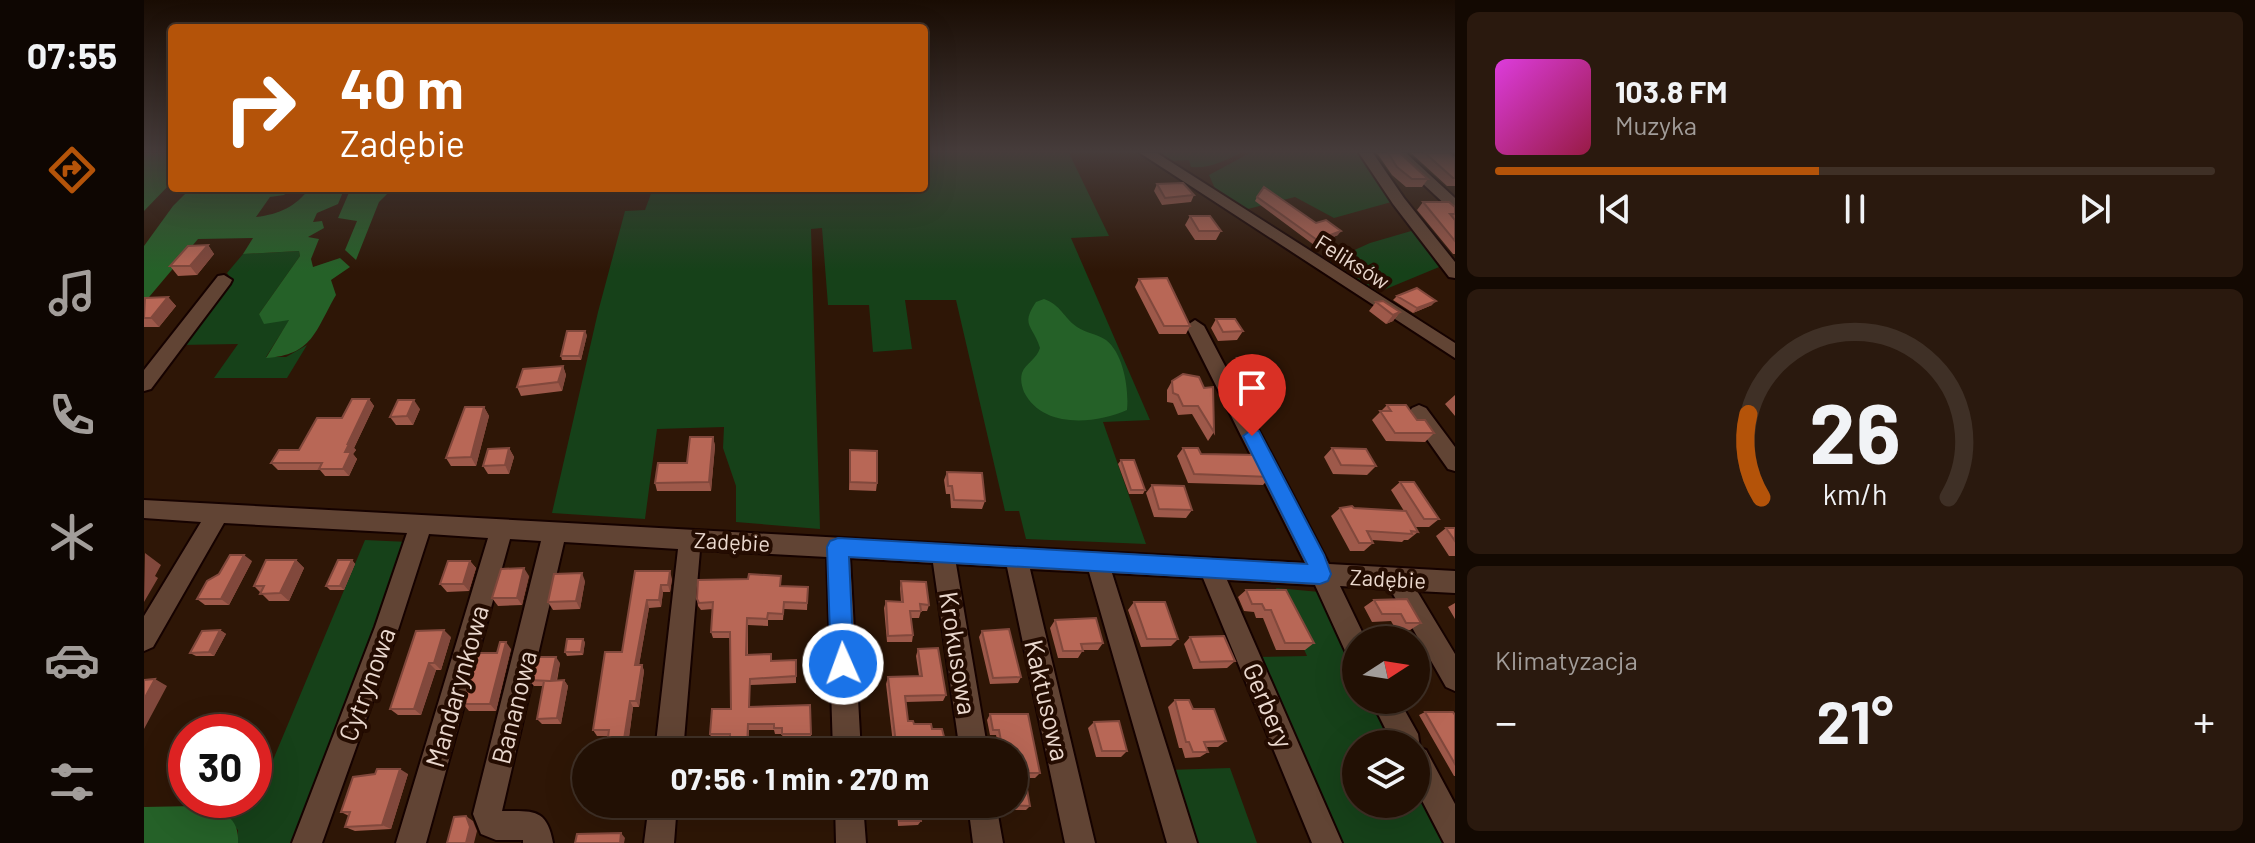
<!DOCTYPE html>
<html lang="pl">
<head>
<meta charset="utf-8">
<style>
	body { margin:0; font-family:Barlow,sans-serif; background:#2a190e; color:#f1f3f6; height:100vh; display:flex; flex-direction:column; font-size:30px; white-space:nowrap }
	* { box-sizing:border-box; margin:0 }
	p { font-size:26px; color:#a29d9a }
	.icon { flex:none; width:44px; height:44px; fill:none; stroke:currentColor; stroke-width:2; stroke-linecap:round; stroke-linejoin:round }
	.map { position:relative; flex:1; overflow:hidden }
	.drawer { display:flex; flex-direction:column; gap:12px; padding:12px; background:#130902; width:800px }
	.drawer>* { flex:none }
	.banner { position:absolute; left:24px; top:24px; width:760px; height:168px; border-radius:8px; box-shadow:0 8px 32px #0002,0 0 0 2px #3f3026; background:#b45309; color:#fff; overflow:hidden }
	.needle { width:52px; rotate:78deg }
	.controls { position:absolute; left:1198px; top:626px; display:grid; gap:16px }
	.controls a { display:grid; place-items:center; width:88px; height:88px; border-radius:50%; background:#221004; box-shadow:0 8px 32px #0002,0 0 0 2px #3f3026; font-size:40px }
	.speed { position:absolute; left:24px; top:714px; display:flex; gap:16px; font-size:40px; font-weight:700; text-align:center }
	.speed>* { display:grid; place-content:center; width:104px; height:104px; border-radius:50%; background:#221004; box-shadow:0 8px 32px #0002,0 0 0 2px #3f3026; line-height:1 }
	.speed .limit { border:12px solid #d22; background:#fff; color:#111 }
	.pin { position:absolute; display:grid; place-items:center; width:68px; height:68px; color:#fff; margin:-82px -34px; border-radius:50% 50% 50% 0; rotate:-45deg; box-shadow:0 0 8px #0007 }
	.pin .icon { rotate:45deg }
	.me { position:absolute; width:88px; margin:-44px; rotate:358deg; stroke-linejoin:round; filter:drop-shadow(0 0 6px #0008) }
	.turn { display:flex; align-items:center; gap:28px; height:168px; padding:0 40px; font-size:36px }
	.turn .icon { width:104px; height:104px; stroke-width:2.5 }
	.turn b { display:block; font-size:56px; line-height:68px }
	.big { font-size:60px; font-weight:700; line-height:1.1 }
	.drawer .widget { flex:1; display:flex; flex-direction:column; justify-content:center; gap:12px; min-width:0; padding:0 28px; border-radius:12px; background:#2a190e }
	.drawer .dial { align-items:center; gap:0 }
	.dial svg { height:208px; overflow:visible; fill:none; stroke:#3f3026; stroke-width:7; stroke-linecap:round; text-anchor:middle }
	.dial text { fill:#f1f3f6; stroke:none }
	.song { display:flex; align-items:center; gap:24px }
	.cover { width:96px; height:96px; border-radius:12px; background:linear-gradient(135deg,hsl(300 70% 55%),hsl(340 70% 35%)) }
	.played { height:8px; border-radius:4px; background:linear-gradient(90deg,#b45309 45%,#3f3026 45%) }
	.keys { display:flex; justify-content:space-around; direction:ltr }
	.heat { display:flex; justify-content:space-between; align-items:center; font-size:44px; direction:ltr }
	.trip { position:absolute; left:428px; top:738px; width:456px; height:80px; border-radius:40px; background:#221004; box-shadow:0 8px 32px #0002,0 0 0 2px #3f3026; font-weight:700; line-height:80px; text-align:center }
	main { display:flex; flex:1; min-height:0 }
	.tab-bar { display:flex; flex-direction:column; width:144px; justify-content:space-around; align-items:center; background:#0e0602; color:#a29d9a }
	.tab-bar .icon { width:56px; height:56px }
	.tab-bar .selected { color:#b45309 }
	.tab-bar b { font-size:36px; color:#f1f3f6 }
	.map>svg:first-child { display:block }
	.green { fill:#164119 }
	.forest { fill:#256128 }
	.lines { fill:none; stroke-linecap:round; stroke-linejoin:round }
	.minor-casing { stroke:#150200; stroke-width:4 }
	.minor { fill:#614434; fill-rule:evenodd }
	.wall { fill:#9e594a }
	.shaded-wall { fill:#81483c }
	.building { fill:#b86756; stroke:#81483c; stroke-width:2 }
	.route { fill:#1a73e8; stroke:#114b97; stroke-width:2 }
	.labels { text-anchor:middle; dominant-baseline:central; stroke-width:8; stroke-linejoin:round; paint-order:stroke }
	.street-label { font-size:22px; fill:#ead8ce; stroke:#240c01 }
	.near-street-label { font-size:26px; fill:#ead8ce; stroke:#240c01 }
</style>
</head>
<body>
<main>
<nav class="tab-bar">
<b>07:55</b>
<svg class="icon selected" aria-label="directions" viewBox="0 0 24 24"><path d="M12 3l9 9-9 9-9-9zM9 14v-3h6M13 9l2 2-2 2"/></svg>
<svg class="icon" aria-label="music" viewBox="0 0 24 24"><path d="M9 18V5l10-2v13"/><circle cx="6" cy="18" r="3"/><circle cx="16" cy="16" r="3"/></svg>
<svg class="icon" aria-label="phone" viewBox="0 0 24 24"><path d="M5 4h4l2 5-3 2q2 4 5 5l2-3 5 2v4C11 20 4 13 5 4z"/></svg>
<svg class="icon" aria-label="climate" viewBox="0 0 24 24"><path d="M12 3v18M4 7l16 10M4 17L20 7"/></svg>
<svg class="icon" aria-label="car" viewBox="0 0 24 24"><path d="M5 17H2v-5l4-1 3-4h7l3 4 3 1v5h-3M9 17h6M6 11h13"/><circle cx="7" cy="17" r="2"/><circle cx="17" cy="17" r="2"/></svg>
<svg class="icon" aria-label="filters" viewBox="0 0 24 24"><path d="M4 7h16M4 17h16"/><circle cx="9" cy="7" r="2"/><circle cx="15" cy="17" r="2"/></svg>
</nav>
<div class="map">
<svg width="1311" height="843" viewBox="0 0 1311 843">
	<rect width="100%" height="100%" fill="#2e1606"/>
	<path class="green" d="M780 153H925L965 236 927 238 1006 420 959 422 1002 544 882 539 875 511H861L812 300H761L768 349 729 352 725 305H684L678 228 667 229 676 529 592 522V486L579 448 580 427 513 429 501 519 408 513 454 312 481 211 501 210 509 188H780Z
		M1013 153H1096C1080 161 1065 169 1047 167L1045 160 1025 161Z
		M1106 153H1218L1251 201 1190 218 1151 197 1100 210 1072 191 1065 175Z
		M1274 229 1300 265 1230 294 1184 262 1226 243Z
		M155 251 156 256 115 314 146 319 122 357H142L163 345 143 378H70L94 344 35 345 81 284 88 280 83 273 99 254Z
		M221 540 265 542 157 843H94V830L73 809 50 806 111 803Z
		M1132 588 1176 592 1212 657V700H1234L1257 744H1212V804H1272V773L1308 843H1190L1109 657 1163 656Z
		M1086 768 1113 843H1045L1023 770Z"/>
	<path class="forest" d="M0 153H28V182L0 211Z
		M47 188H148L140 195 126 197 112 217C136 214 151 207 166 188H179L176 193 199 192 194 204 173 213 169 222 178 221 180 228 164 237 175 239 167 259 169 267 196 258 206 267 187 280 192 295C171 331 169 355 122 358L145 320 120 324 115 314 156 256 155 251 99 254 109 238 54 239 0 303V246L29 206Z
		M207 188H249L235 202 212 260 201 250 213 221 194 218Z
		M900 299C917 305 919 317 933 327 942 333 953 334 962 340 980 354 985 390 983 410 951 424 899 429 880 392 878 386 876 380 878 373 881 364 893 359 896 348 889 325 876 326 892 302Z
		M50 806C74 809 96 814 94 843H0V807Z"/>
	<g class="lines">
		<defs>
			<path id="minor" d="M996 153H1013L1311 343V358Z
				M1215 153H1229L1260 198 1311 262V278L1305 277 1249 204Z
				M1246 153H1262L1311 198V211L1306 209Z
				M80 275 88 280 86 284 7 389 0 391V370L74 276Z
				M1051 320 1060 326 1185 564 1311 571V593L1273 591 1311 654V691L1302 687 1246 589 1196 586 1222 640H1212V658L1203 655 1171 585 1083 580 1198 843H1168L1059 578 968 573 1053 843H1023L945 572 886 569 951 843H921L863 567 812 564 844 752H816L789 563 706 558 717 752H689L683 557 556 550 539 752H511L534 549 420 542 358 811C389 811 403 808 409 843H379V840H352L337 834 329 814 397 541 366 539 282 843H252L344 538 285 534 255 627 178 843H148L231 627 263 533 80 523 9 647 0 651V616L57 522 0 518V500L1161 563 1042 326Z
				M1275 405 1282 408 1311 447V471L1304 469 1268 418 1265 413 1268 408Z
				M1227 700H1255L1274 734 1276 748 1282 750 1311 804V843H1300L1272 789V744H1249Z
				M505 804H533L530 843H500Z
				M691 804H719L722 843H692Z
				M824 804H852L859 843H829Z"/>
		</defs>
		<use href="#minor" class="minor-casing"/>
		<use href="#minor" class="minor"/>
	</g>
	<path class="wall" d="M1233 153H1256L1284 179 1278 187H1262L1248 175Z
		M1267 153H1305L1311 158V186H1303Z
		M1013 184 1050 195 1047 202 1018 205 1010 191Z
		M1113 197 1172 223 1194 235 1170 245 1111 201Z
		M1279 202 1311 207V254H1309L1273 210Z
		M1046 216 1077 231 1072 240H1051L1041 225Z
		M64 245 70 254 53 275 34 276 26 266Z
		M995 279 1046 326 1042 334H1015L991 287Z
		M1253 296 1288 305 1269 313 1249 300Z
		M24 297 32 306 15 327H0V298Z
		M1232 302 1256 312 1249 321 1242 324 1225 311Z
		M1072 319 1099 331 1093 340 1074 341 1067 328Z
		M443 335 437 360H418L417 356Z
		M1093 358 1127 376 1121 385H1098L1087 367Z
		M419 366 422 375 418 391 377 396 373 387Z
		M1039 374 1070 432 1064 441 1048 414 1034 415 1029 403 1023 402V390L1028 381Z
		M1311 395V416L1301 404Z
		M225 399 230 406 210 448 212 450 209 454 213 459 205 476H181L176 470H134L127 463 155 450Z
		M1243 405 1273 420 1290 433 1281 442 1242 441 1228 420Z
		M340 407 345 416 332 466H307L302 458Z
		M276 409 269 425H252L246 417Z
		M569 437 571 446 567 491H513L511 483 543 463Z
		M365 448 370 457 365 474H344L339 466Z
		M1039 448 1126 477 1119 485 1044 483 1033 456Z
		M1188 448 1232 466 1223 475 1189 474 1180 457Z
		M706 450 733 483 732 491 705 490Z
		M977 460 1001 490 999 494H985L974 464Z
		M803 472 841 501 838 509 807 508 806 494H802L800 480Z
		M1256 482 1295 519 1285 527H1271L1274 532 1264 540H1260L1258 542 1228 540 1229 543 1220 551H1206L1187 516 1196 508 1260 511 1247 490Z
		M1008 485 1048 510 1042 518 1010 517 1002 493Z
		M1302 528H1311V556H1305L1292 536Z
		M152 560 160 568 145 601H125L110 586Z
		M208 560 211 564 200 590H186L182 586Z
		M108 561 85 605H61L53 599Z
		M326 561 332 568 325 591 303 592 296 584Z
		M491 571 528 579 526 592H519L517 607 505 608 495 665H498L500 671 495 707H489L483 752H462L464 736H453L449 730 478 652Z
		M385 576 378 605 354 606 348 598Z
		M441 581 436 609 409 610 404 602Z
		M757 581 785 605 783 611H777L775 618H767L769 635 768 642H743L740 608 742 601 757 602 756 588Z
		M637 586 664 587 663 610 640 609 639 620H624V626L604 625V655L628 661 652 660V683L606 685V707L666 705 667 739 639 740 638 734H631L630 730H605L604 752H586V740H568L566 734 587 709 586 638H569L567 632 569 609 557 610 554 606 553 599Z
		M1102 590 1170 643 1161 650H1132L1119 618H1112L1110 612 1100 611 1094 597Z
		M1230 600 1277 623 1266 630H1252L1247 621 1228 622 1220 607Z
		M990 602 1034 639 1027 646 997 647 984 610Z
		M1311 603V619L1304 607Z
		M911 620 959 643 954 650H939L934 658H914L906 628Z
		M76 630 82 634 70 656H52L46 653Z
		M838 631 877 677 874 683 846 684 835 637Z
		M307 637 297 670H292L277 715H254L246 709Z
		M1046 637 1091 661 1083 668 1049 669 1040 644Z
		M441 642 439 655 423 656 421 652Z
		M367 649 352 711H325L319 704 353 653Z
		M774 649 802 695 799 701 762 702 764 721 770 724 788 729 804 752H750L742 684 744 677 775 676 772 656Z
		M416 663 413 681 420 680 424 686 417 724H398L393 719 399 686H390L385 680Z
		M1031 700 1049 709 1082 741 1074 747H1062L1064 752 1056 757 1041 758 1038 748H1035L1024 707Z
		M1281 712 1311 715V776H1310L1275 715Z
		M846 714 896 773 891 778H881L886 806 882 810H856L855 804H870V752H855L852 735H846L843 720Z
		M950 722 983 751 977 757H952L944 728Z
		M231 774H264L247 829 211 831 201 827 205 816 197 812Z
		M741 804H775L777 821 774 825 754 826 753 810H742Z"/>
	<path class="shaded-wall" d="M1197 231 1194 235 1170 245 1173 240Z
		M64 245 70 254 53 275 46 266Z
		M24 297 32 306 15 327 7 318Z
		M1292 301 1288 305 1269 313 1273 308Z
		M1256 312 1249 321 1242 324 1249 315Z
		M441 331 443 335 437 360 435 356Z
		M419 366 422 375 418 391 414 382Z
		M225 399 230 406 210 448 212 450 209 454 213 459 205 476 199 469 201 452 204 443Z
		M270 400 276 409 269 425 263 416Z
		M340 407 345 416 332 466 327 457Z
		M569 437 571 446 567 491 565 482Z
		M365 448 370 457 365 474 361 465Z
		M1 553 17 565 11 576 14 578 0 602Z
		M100 555 108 561 85 605 77 599Z
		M152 560 160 568 145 601 136 593Z
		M208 560 211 564 200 590 196 586Z
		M326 561 332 568 325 591 319 584Z
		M380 568 385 576 378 605 373 598Z
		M526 571 528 579 526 592 524 585Z
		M438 573 441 581 436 609 432 601Z
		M517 585 519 592 517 607 515 600Z
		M503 600 505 608 494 671 491 665Z
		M76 630 82 634 70 656 65 652Z
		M300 630 307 637 297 670 290 663Z
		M439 639 441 642 439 655 437 652Z
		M362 642 367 649 352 711 346 704Z
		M412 657 416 663 411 687 407 681Z
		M285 663 292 670 277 715 270 709Z
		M498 665 500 671 495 707 492 701Z
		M11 679 23 686 0 729V699Z
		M420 680 424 686 417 724 413 718Z
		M486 701 489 707 483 752H478Z
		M256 769 264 774 247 829 238 825Z
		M322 816 329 821 333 831 330 843H322Z
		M477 833 481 838 480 843H476Z"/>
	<path class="building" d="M1244 153H1256L1284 179H1268L1253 167Z
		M1281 153H1305L1311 158V178H1309Z
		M1039 183 1050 195 1021 198 1013 184Z
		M1120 187 1172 223 1182 220 1197 231 1173 240 1113 197Z
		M1279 202H1305L1311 207V214H1306L1311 220V241Z
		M1046 216H1066L1077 231H1055Z
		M64 245 46 266H26L44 246Z
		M1023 278 1046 326H1020L995 279Z
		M1273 288 1292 301 1273 308 1253 296Z
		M24 297 7 318H0L1 298Z
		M1239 301 1256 312 1249 315 1232 302Z
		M1072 319H1091L1099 331 1079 332Z
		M423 331H441L435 356H417Z
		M1093 358H1116L1127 376H1104Z
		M419 366 414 382 373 387 379 369Z
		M1039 374 1055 377 1060 388 1069 387 1070 432 1054 406H1039L1034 395 1029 393 1028 381Z
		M208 399H225L204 443 206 442 201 452H207L199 469H175L178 463H127L135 450H155L173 418H198Z
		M254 400H270L263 416 246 417Z
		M1243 405H1262L1273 420H1281L1290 433H1251L1236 411H1247Z
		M321 407H340L327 457 302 458Z
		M546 437H569L565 482 511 483 514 463H543Z
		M365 448 361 465 339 466 344 449Z
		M1039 448H1054L1057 454 1114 455 1126 477 1050 474Z
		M1188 448 1222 449 1232 466 1197 465Z
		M706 450 733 451V483L706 482Z
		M977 460H990L1001 490H987Z
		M803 472 838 473 841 501 810 500 808 486H804Z
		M1256 482H1270L1295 519H1280Z
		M1008 485 1040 486 1048 510 1015 509Z
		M1208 506 1210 508 1262 511 1274 532 1267 531 1268 534 1223 531 1229 543H1215L1196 508Z
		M1302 528H1311V541Z
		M86 555H100L77 599H53L63 581 75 574Z
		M122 560H152L136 593 116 594 120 586H110Z
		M194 560H208L196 586H182Z
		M304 561H326L319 584H296Z
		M380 568 373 598H348L357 569Z
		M491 571H526L524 585H517L515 600H503L491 665H498L492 701H486L478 752H462L465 730H449L461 652H478Z
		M438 573 432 601 404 602 410 574Z
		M605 574 637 576 636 586 664 587 663 603 640 602 639 614 624 613 623 619 603 618 602 655 627 654V661L652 660V676L606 679 605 707 666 705 667 734H638V728H630V724H604L603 748H586V734H566L568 709H587L586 632H567L569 602 555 603 553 599 554 580 604 579Z
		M757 581 782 582 785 605 776 604 777 611H766L769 635 744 636 742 601 759 602Z
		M1102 590H1142L1170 643H1141L1127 610H1121L1118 604H1108Z
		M1263 599 1277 623H1262L1257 614H1238L1230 600Z
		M990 602H1021L1034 639H1003Z
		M952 618 959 643 937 644 939 651H919L911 620Z
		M865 629 877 677 849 678 838 631Z
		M76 630 65 652 46 653 58 631Z
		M300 630 290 663H285L270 709H246L272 631Z
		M1080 636 1091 661 1056 662 1046 637Z
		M423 639H439L437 652H421Z
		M356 642H362L346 704H319L334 653H353Z
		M794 648 802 695 761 696 764 721H769L770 724H787L788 729H798L804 752H753L744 677 778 676 774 649Z
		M391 657H412L407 681 420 680 413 718 393 719 400 681H406L385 680Z
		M11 679 0 699V680Z
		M1031 700H1045L1049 709H1070L1082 741 1060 742 1064 752H1049L1045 742H1042Z
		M1281 712H1309L1311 715V764Z
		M846 714H884L896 773H880L886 806 860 805 859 804H870V752H859L855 730H849Z
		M975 721 983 751H958L950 722Z
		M233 769H256L238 825 201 827 206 812H197L209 777 231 774Z
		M744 804H775L777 821H756L755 805H744Z
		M322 816 326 827 322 843H303L310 817Z
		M477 833 476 843H431L433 834Z"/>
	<linearGradient id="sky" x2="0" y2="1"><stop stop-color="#190c03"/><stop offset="0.56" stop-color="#463c3b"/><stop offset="1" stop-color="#463c3b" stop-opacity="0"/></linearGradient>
	<rect width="1311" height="271" fill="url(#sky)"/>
	<path class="route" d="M1108 429 1115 431 1180 555 1187 574 1184 581 1176 584 705 557 710 664 707 672 699 676 691 672 687 664 683 547 686 541 694 538 1163 564 1099 436Z"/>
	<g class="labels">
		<g class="street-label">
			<text transform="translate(1209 261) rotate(32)">Feliksów</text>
			<text transform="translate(588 541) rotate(3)">Zadębie</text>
			<text transform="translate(1244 578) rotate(3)">Zadębie</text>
		</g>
		<g class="near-street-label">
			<text transform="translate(815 653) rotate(81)">Krokusowa</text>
			<text transform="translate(222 684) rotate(-70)">Cytrynowa</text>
			<text transform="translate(312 686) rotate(-74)">Mandarynkowa</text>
			<text transform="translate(904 700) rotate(77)">Kaktusowa</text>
			<text transform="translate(1125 705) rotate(67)">Gerbery</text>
			<text transform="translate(369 707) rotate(-76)">Bananowa</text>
		</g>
	</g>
</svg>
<div class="controls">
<a><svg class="needle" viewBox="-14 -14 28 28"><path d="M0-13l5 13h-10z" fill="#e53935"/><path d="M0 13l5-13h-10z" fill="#a29d9a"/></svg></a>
<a><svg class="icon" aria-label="layers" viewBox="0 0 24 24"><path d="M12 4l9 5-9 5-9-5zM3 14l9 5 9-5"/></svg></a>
</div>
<div class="speed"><div class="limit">30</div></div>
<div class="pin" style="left:1108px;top:436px;background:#d93025"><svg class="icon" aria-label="arrive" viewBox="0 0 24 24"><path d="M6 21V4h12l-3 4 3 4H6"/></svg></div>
<svg class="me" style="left:699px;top:664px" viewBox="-20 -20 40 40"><circle r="17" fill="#1a73e8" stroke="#fff" stroke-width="3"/><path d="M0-11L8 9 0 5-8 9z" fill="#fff"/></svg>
<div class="trip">07:56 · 1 min · 270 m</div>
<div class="banner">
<div class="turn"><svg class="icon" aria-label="right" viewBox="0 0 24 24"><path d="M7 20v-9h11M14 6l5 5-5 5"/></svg><div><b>40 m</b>Zadębie</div></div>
</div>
</div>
<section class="drawer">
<div class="widget">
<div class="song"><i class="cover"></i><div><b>103.8 FM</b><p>Muzyka</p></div></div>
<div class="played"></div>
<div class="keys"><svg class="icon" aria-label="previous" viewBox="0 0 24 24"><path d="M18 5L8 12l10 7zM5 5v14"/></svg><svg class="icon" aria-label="pause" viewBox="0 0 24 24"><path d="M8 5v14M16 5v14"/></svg><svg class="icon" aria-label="next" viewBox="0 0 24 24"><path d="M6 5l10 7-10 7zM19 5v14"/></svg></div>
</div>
<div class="widget dial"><svg viewBox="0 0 100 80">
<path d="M14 69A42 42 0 1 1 86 69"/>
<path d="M14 69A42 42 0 0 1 9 37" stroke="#b45309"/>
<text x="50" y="56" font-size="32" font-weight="700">26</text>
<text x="50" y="72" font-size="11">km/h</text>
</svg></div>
<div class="widget"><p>Klimatyzacja</p>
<div class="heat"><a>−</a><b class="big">21°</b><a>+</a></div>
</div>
</section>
</main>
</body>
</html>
